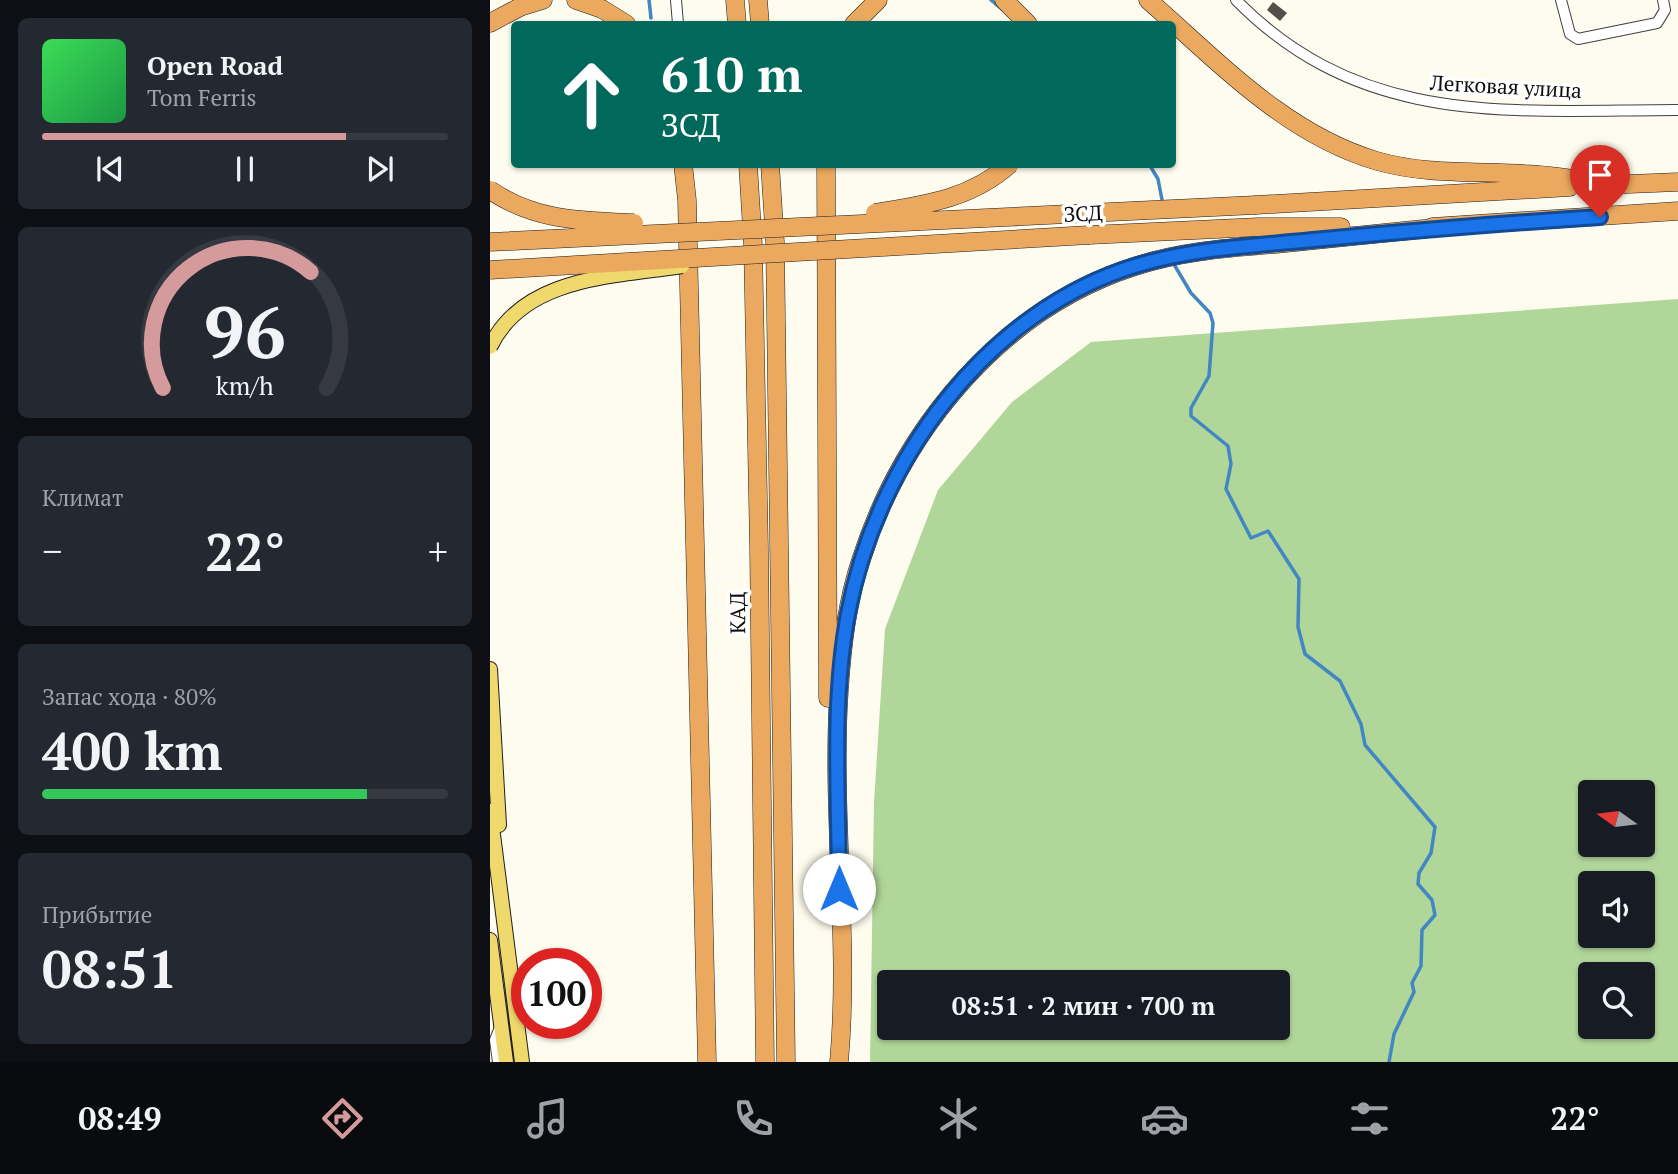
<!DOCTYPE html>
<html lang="ru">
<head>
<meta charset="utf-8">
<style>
	body { margin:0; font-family:"PT Serif",serif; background:#242831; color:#f1f3f6; height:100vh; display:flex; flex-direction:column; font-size:26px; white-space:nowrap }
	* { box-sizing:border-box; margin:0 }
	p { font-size:23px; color:#9ea1a6 }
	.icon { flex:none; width:38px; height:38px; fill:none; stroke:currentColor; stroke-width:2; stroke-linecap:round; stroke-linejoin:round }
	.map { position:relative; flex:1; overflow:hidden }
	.sheet { display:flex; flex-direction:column; gap:18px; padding:18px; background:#0d0f14; width:490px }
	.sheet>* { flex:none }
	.top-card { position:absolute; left:21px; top:21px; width:665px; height:147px; border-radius:7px; box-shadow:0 2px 5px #0004; background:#00695c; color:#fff; overflow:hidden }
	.needle { width:46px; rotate:284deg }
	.fabs { position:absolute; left:1088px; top:780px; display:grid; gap:14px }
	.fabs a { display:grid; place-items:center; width:77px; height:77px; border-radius:7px; background:#171b24; box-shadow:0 2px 5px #0004; font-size:35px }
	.speed { position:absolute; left:21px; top:948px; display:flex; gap:14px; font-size:35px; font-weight:700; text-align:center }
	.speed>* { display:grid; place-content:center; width:91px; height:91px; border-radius:50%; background:#171b24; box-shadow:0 2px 5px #0004; line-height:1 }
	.speed .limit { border:10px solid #d22; background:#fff; color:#111 }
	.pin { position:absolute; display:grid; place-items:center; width:60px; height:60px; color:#fff; margin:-72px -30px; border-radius:50% 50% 50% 0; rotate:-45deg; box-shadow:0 0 7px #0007 }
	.pin .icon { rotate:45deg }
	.me { position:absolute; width:77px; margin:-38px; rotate:0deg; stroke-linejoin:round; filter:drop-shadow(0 0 5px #0008) }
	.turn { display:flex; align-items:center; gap:24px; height:147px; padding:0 35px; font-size:32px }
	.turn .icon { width:91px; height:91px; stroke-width:2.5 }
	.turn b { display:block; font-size:49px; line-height:60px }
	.big { font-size:52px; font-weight:700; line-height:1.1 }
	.sheet .widget { flex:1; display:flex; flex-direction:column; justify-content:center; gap:10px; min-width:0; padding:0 24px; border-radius:10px; background:#242831 }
	.sheet .dial { align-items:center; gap:0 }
	.dial svg { height:182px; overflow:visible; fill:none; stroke:#363941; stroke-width:7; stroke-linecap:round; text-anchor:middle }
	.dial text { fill:#f1f3f6; stroke:none }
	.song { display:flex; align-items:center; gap:21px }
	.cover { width:84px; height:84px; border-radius:10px; background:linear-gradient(135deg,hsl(130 70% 55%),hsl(140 70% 35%)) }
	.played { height:7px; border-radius:4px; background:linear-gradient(90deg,#d59b9c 75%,#363941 75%) }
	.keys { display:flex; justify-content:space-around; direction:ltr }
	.heat { display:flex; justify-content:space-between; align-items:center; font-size:38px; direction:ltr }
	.charge { height:10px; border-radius:5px; background:linear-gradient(90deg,#34c759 80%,#363941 0) }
	.trip { position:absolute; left:387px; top:970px; width:413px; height:70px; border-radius:7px; background:#171b24; box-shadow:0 2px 5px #0004; font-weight:700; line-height:70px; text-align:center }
	.menu { display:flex; height:112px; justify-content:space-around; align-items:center; background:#090b0e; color:#9ea1a6 }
	.menu .icon { width:49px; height:49px }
	.menu .selected { color:#d59b9c }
	.menu b { font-size:32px; color:#f1f3f6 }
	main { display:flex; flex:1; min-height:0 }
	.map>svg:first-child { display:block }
	.forest { fill:#b1d69a; fill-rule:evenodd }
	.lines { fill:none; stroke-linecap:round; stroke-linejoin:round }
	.stream { stroke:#4187c4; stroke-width:3.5 }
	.building { fill:#554f4a }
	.minor-casing { stroke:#404040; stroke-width:12 }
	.major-casing { stroke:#1e1e1e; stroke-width:16 }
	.highway-casing { stroke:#1e1e1e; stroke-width:19 }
	.minor { stroke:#fff; stroke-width:10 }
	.major { stroke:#efd86c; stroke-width:14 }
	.highway { stroke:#eba85f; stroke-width:18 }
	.major-bridge-casing { stroke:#1e1e1e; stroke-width:16; stroke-linecap:butt }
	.highway-bridge-casing { stroke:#1e1e1e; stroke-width:19; stroke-linecap:butt }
	.major-bridge { stroke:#efd86c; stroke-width:14 }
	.highway-bridge { stroke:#eba85f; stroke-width:18 }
	.route-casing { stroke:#114b97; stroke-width:18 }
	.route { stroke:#1a73e8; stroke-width:12 }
	.labels { text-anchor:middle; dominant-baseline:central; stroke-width:7; stroke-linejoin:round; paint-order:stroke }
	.street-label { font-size:21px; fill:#0d0d0d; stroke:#fff }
</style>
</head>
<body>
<main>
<section class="sheet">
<div class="widget">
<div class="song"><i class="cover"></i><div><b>Open Road</b><p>Tom Ferris</p></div></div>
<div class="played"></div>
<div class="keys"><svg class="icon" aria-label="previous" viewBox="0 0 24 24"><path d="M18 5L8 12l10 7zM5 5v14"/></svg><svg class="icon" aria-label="pause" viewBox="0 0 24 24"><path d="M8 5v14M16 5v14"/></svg><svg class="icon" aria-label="next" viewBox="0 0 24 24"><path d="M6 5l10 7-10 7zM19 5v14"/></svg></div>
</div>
<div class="widget dial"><svg viewBox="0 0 100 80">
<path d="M14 69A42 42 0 1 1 86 69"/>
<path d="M14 69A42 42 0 0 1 79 18" stroke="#d59b9c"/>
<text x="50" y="56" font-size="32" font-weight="700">96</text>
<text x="50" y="72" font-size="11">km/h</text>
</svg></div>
<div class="widget"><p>Климат</p>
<div class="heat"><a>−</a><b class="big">22°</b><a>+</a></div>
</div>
<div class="widget"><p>Запас хода · 80%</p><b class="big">400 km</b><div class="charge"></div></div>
<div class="widget"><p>Прибытие</p><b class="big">08:51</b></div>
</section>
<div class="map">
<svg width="1188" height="1062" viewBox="0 0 1188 1062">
	<rect width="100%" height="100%" fill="#fefcee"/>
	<path class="forest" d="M1188 299V1062H380L384 802 395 629 448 490 522 402 601 342ZM1101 793H1153V845H1101ZM1101 884H1153V936H1101ZM1101 975H1153V1027H1101ZM399 982H788V1027H399Z"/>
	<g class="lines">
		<path class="stream" d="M159 0 161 18
			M501 0 513 10
			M659 164 668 179 673 205
			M682 261 701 293 720 313 723 323 719 376 701 408V416L738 446 741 464 736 489 761 538 778 531 809 579 808 627 815 654 850 681 871 724 875 745 945 827 941 853 929 873 928 884 942 900 945 915 932 930 931 966 922 983 924 992 904 1034 899 1062"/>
	</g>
	<path class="building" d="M783 2 797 13 790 21 777 10Z"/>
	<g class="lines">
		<defs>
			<path id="minor" d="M186 0 188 24
				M746 0C873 129 1022 110 1188 110
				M1071 0 1080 34 1088 39 1167 23 1175 10 1173 0
				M8 1062 5 1040 10 1027"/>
			<path id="major" d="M0 669 9 825
				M0 811 32 1062
				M0 940 16 1062"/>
			<path id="highway" d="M86 0 112 9 136 24
				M245 0 247 24
				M268 0 270 24
				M514 0 538 24
				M658 0C728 61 795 134 887 161 936 175 985 171 1035 174 1065 175 1095 181 1125 185
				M0 23 30 7 53 0
				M364 24 388 0
				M193 164 197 200 217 1062
				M258 164 263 245 269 548 275 1062
				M280 164 285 242 296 1062
				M336 164 338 698
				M1115 185 1188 182
				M766 205 1080 187
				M942 227 1188 211
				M599 235 769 227H851
				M349 1062C360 941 341 813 349 691 352 646 357 600 372 557 414 427 513 308 646 266 692 251 739 248 786 244 842 238 897 233 953 227"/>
		</defs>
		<use href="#minor" class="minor-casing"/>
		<use href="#major" class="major-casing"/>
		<use href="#highway" class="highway-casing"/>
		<use href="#minor" class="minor"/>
		<use href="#major" class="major"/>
		<use href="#highway" class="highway"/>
		<defs>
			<path id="major-bridge" d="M0 347C34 276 124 277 192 266"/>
			<path id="highway-bridge" d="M0 190C45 221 91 221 144 223
				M385 213C434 205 481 199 520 164
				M0 242 766 205
				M0 270 599 235"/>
		</defs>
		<use href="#major-bridge" class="major-bridge-casing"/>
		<use href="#highway-bridge" class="highway-bridge-casing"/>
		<use href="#major-bridge" class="major-bridge"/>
		<use href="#highway-bridge" class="highway-bridge"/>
	</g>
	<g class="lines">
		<defs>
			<path id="route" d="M349 889C349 798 341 704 358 614 386 463 496 310 648 265 706 248 764 246 823 240 919 231 1014 223 1110 217"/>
		</defs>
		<use href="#route" class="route-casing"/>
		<use href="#route" class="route"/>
	</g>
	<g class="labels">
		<g class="street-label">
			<text transform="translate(1016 86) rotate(3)">Легковая улица</text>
			<text transform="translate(593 213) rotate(-3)">ЗСД</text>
			<text transform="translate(247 613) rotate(-91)">КАД</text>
		</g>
	</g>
</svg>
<div class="fabs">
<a><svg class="needle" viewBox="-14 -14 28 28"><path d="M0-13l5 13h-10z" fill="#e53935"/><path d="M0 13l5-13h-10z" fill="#9ea1a6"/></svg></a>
<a><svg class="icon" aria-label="sound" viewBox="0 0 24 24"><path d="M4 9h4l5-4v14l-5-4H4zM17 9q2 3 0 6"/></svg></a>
<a><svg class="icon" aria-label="search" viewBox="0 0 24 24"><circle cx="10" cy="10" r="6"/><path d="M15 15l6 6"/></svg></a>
</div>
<div class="speed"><div class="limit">100</div></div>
<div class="pin" style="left:1110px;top:217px;background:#d93025"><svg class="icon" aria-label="arrive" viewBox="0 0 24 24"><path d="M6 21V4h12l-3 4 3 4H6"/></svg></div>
<svg class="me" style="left:349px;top:889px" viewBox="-20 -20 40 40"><circle r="19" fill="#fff"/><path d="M0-13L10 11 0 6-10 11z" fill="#1a73e8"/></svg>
<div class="trip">08:51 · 2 мин · 700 m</div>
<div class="top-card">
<div class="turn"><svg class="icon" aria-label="ahead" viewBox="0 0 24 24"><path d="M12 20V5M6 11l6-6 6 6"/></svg><div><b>610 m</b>ЗСД</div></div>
</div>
</div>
</main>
<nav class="menu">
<b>08:49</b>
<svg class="icon selected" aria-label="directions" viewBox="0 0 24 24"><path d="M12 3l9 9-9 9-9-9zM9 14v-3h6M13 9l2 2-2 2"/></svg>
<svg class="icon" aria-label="music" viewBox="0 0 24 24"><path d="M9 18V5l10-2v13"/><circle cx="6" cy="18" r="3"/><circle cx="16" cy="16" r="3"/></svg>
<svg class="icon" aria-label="phone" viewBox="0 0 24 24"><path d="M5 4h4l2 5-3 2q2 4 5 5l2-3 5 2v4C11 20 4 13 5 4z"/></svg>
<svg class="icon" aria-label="climate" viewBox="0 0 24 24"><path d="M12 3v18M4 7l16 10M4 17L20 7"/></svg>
<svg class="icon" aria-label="car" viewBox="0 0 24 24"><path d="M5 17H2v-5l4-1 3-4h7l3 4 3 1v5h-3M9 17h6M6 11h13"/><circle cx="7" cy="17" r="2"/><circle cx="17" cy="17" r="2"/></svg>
<svg class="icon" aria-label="filters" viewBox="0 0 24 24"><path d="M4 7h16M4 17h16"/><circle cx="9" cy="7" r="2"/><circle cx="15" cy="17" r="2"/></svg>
<b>22°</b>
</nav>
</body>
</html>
